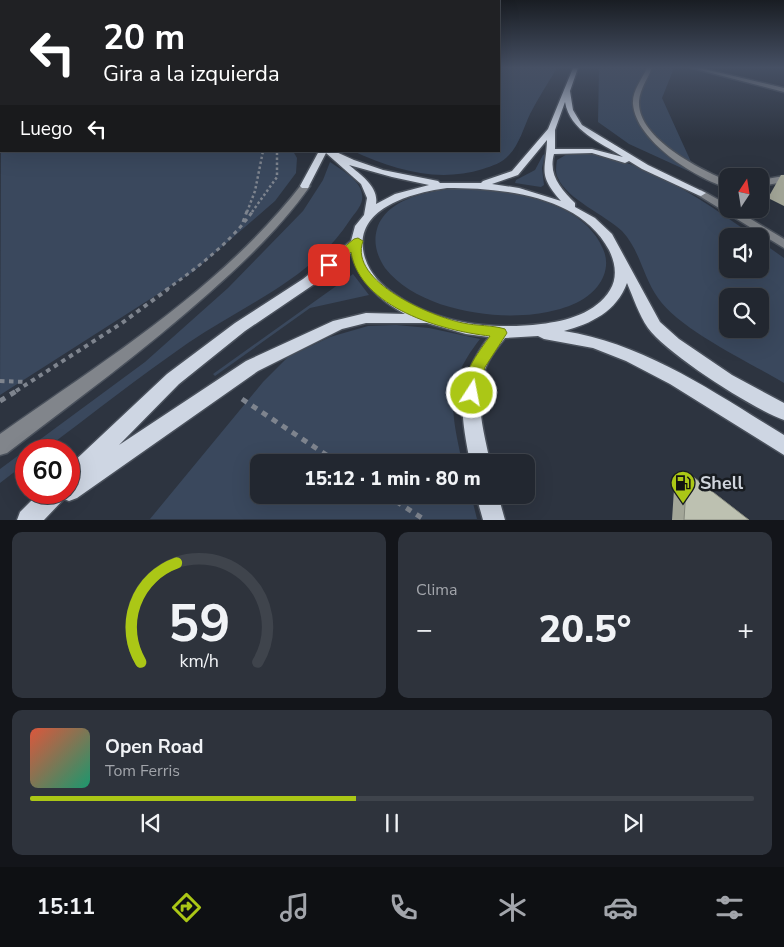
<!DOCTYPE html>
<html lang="es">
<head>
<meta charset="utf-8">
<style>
	body { margin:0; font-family:"Nunito Sans",sans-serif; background:#2e333c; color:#f1f3f6; height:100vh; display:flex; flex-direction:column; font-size:19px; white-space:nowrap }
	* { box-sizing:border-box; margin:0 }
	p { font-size:16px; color:#a2a5ab }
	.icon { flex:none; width:28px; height:28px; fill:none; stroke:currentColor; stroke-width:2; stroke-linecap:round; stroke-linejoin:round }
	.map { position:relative; height:520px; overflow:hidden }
	.drawer { display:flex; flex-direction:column; gap:12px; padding:12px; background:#13151a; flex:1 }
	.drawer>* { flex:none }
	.guide { position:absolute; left:0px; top:0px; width:500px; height:152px; box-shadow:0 5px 20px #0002,0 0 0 1px #3f444c; background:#202124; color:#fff; overflow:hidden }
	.needle { width:32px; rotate:12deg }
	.tools { position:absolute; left:719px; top:168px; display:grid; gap:10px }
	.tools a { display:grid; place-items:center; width:50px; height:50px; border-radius:10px; background:#222730; box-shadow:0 5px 20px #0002,0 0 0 1px #3f444c; font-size:25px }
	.speed { position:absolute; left:15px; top:439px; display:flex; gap:10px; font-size:25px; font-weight:700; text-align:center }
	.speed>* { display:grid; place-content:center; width:65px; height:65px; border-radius:50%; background:#222730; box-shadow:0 5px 20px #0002,0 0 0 1px #3f444c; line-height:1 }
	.speed .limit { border:8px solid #d22; background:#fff; color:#111 }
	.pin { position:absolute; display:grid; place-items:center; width:42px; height:42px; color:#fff; margin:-21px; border-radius:10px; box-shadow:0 2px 8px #0006 }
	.me { position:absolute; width:55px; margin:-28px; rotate:11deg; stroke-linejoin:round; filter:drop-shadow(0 0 4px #0008) }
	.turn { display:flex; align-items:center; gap:18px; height:105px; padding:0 20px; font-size:22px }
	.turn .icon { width:65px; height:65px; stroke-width:2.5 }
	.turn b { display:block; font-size:35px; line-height:42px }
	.then { display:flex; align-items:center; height:48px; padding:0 20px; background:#0003; gap:10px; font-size:19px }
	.big { font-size:38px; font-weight:800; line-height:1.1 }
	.drawer .card { flex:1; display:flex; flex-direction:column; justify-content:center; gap:8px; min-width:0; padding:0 18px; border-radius:10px; background:#2e333c }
	.drawer .dial { align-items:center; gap:0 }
	.dial svg { height:130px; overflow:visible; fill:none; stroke:#3f444c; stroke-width:7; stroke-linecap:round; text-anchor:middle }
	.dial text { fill:#f1f3f6; stroke:none }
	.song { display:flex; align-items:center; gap:15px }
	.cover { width:60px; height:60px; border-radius:8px; background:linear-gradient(135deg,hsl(10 70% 55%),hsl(160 70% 35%)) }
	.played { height:5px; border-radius:2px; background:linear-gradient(90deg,#abc716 45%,#3f444c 45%) }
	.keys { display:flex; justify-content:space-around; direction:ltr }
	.heat { display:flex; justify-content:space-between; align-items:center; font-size:28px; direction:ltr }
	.drawer .tiles { flex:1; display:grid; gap:12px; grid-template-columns:1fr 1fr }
	.card:last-child { grid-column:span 2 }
	.trip { position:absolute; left:250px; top:454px; width:285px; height:50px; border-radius:10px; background:#222730; box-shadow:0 5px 20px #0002,0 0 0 1px #3f444c; font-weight:800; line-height:50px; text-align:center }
	.dock { display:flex; height:80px; justify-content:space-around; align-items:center; background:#0e1013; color:#a2a5ab }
	.dock .icon { width:35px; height:35px }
	.dock .on { color:#abc716 }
	.dock b { font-size:22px; color:#f1f3f6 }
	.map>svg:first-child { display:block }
	.green { fill:#3a485d; fill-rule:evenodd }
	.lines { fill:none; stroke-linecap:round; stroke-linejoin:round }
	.minor-casing { stroke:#4a515c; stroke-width:3 }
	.major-casing { stroke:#4a515c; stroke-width:3 }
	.path-far3 { stroke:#7e848e; stroke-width:2.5; stroke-dasharray:2.5 2.5; stroke-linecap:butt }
	.path-far2 { stroke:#7e848e; stroke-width:3; stroke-dasharray:4 4; stroke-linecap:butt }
	.path-far1 { stroke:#7e848e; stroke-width:4; stroke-dasharray:4.5 4.5; stroke-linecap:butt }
	.path { stroke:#7e848e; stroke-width:5; stroke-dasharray:6 6; stroke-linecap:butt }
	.minor { fill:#81858b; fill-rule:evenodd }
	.major { fill:#ced6e3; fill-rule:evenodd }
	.wall { fill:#a3a698 }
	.building { fill:#bdc1b1; stroke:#84877c }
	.route { fill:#abc716; stroke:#6f810e }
	.labels { text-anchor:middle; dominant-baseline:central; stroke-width:5; stroke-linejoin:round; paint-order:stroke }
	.near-poi-label { font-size:18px; font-weight:bold; fill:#d0d5dd; stroke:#181c21; text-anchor:start }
</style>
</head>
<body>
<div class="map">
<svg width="784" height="520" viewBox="0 0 784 520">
	<rect width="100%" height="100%" fill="#2d3440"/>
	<path class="green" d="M499 68H557C548 83 538 98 530 114 524 127 519 145 509 155 502 163 492 166 483 169 437 183 395 170 353 151H499Z
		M599 68H674L662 98 697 175 629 144 598 122Z
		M1 146V151H293L297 158 296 173 275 201 194 271 0 395Z
		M569 153C637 152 700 199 754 236H728V269H760V241L784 258V383C749 362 680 330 658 298 643 277 640 250 622 231 605 215 567 199 558 178 555 173 556 166 557 160ZM728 296H760V329H728Z
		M545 154 542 168 544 185 541 187 515 183 516 180 535 170 543 155Z
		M330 162C343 171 365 182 362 200 361 207 354 214 350 220 313 278 244 305 188 343 139 377 92 414 44 450H26V463L0 483V469L145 362 228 288 303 211 323 180Z
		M476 188C519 193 584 203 603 249 609 262 606 276 597 287 582 305 557 311 535 314 489 320 416 308 385 268 377 256 373 243 377 229 388 193 445 188 476 188Z
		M353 274 369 295 310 308 215 376 213 374Z
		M396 325 429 328 480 339C444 385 451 409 462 462H259V495H471L477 519H150L263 382 288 357 330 337 368 326Z"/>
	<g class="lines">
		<defs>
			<path id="minor" d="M647 68H652C648 78 640 89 639 101 637 138 699 169 728 181V188C695 178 636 141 633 104 632 91 642 79 647 68Z
				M692 68H700L784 88V92Z
				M784 176V182L760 186V180Z
				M305 183 310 186C281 227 246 260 209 293 145 350 75 401 7 453L0 455V434C105 360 223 287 302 184Z
				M701 190 728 205V209H734L784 239V248L698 195V191Z"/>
			<path id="major" d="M573 68H578L570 91 573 110 582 125 648 165 706 193 701 196 698 195 642 169 629 161 625 163 592 153 554 154C548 175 561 189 575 203V207L595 218 612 234 660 322 679 339 732 375 784 403V420C753 409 667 354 648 328 639 315 633 297 627 283 617 311 591 324 564 331 646 344 715 393 784 435V455L670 384 626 361 593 348 544 339 538 336 505 338C498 347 490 356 486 367 473 397 484 432 490 462H470C460 411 455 381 489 337L466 334 427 323H366L342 329 258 371 77 498 69 501 64 499 44 520H17L20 512 40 492H69V466L167 374 235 323 303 279 351 241 355 226 364 215 367 198 361 184 326 153 308 188H302L300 186 319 151H334L354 160 383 170 438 181 440 183H481L483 181 512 171 548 129ZM565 102C570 131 600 142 623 157L592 149H555V130ZM547 140C546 171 537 174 561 201L519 188 492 184 518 175ZM349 165 392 177 429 185 395 194 376 204C379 187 361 175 349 165ZM447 188C502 188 580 195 609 250 615 262 618 277 610 290 596 313 567 321 541 324 492 330 438 324 396 295 382 286 370 274 365 258 350 209 411 193 447 188ZM351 253C360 282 379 300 405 314L366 313 333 321 246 361 119 445 179 384 245 331 313 285Z
				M476 495H498L505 520H483Z"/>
		</defs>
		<use href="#minor" class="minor-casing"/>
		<use href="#major" class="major-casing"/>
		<path class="path-far3" d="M247 212 255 191 263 151
			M252 212 277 177V151"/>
		<path class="path-far2" d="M243 222 247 211
			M166 290C198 267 230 243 253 211"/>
		<path class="path-far1" d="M0 381 26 382
			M16 391 122 323 168 289"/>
		<path class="path" d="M242 399 337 462
			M0 401 18 390
			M386 495 425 520"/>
		<use href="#minor" class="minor"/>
		<use href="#major" class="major"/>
	</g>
	<path class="wall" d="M781 175H784V206L768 198Z
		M687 472 749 520H672L674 489Z"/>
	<path class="building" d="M687 472 749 520H684Z"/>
	<linearGradient id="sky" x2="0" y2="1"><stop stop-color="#191d23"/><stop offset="0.48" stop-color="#465064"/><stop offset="1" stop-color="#465064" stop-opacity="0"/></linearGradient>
	<rect width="784" height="141" fill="url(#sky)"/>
	<path class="route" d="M358 238 363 241C348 282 433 317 463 323 477 326 492 325 505 329L507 333 485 367 478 398 472 400 467 398C457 378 479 352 490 336 443 331 360 308 351 252L333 268H325L323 265 325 263 354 239Z"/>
	<defs>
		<symbol id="fuel-pin" viewBox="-11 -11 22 30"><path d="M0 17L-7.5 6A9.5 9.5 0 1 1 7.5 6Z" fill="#abc716" stroke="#181c21"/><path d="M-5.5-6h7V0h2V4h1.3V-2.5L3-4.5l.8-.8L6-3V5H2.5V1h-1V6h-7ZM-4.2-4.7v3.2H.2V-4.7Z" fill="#111"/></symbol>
	</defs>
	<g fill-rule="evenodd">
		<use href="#fuel-pin" x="669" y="469" width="28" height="38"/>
	</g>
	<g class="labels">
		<g class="near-poi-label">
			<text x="700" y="483">Shell</text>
		</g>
	</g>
</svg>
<div class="tools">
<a><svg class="needle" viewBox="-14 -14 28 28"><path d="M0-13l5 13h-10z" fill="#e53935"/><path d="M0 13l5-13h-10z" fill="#a2a5ab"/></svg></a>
<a><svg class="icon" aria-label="sound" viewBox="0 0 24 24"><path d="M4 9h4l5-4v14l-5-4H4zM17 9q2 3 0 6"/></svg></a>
<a><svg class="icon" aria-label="search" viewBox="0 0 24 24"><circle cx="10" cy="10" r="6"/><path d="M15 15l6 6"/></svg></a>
</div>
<div class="speed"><div class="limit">60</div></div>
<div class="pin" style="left:329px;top:265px;background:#d93025"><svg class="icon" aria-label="arrive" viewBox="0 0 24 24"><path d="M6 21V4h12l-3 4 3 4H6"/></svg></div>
<svg class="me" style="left:472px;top:393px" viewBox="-20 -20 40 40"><circle r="17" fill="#abc716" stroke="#fff" stroke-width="3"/><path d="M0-11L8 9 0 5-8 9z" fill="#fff"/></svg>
<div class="trip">15:12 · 1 min · 80 m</div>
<div class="guide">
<div class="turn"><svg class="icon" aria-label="left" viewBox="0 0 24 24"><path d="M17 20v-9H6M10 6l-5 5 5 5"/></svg><div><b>20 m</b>Gira a la izquierda</div></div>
<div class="then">Luego<svg class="icon" aria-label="left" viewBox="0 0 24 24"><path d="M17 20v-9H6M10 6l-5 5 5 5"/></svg></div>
</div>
</div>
<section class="drawer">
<div class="tiles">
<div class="card dial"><svg viewBox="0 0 100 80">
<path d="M14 69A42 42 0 1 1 86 69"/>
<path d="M14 69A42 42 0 0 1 36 8" stroke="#abc716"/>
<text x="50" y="56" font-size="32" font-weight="700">59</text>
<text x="50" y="72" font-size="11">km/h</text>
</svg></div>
<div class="card"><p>Clima</p>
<div class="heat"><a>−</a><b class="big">20.5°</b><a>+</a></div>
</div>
<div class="card">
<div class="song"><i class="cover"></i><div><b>Open Road</b><p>Tom Ferris</p></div></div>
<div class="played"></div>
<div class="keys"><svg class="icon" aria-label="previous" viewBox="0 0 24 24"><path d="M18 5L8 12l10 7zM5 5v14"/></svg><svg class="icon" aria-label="pause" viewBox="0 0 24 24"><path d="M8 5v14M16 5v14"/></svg><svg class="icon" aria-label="next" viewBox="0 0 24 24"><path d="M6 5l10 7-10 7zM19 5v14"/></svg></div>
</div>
</div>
</section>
<nav class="dock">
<b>15:11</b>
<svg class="icon on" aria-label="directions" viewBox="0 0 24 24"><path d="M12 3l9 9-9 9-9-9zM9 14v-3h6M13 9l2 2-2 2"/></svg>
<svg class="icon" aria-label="music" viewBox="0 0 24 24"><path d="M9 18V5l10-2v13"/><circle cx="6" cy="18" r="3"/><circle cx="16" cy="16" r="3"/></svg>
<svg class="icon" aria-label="phone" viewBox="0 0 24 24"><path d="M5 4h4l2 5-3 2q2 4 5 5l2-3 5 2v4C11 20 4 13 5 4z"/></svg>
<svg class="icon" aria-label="climate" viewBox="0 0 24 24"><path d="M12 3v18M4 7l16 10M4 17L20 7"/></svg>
<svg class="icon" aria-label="car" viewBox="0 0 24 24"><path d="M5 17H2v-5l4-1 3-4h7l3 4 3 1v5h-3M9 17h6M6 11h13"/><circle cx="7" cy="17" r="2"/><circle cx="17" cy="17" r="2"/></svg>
<svg class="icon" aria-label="filters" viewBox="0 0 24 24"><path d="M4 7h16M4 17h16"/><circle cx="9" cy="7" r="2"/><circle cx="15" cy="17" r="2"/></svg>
</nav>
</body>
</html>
